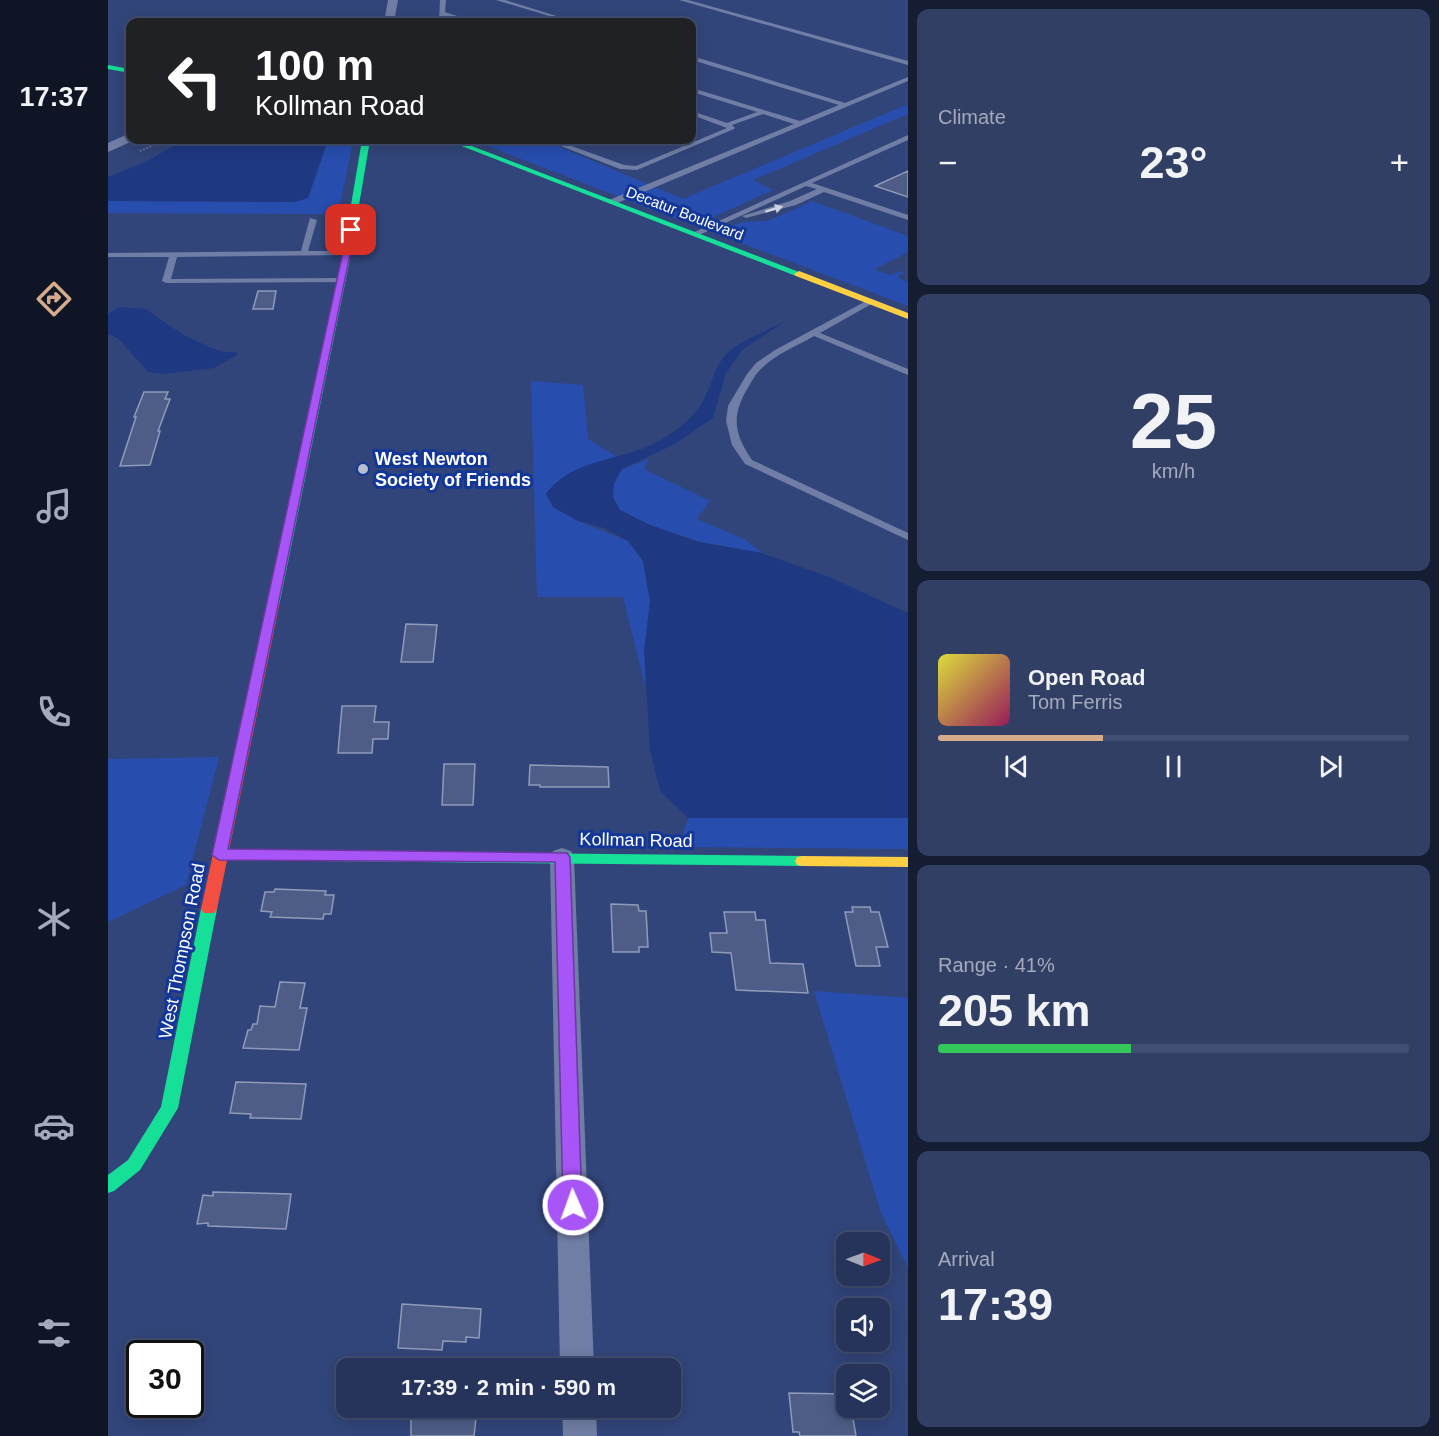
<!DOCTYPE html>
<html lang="en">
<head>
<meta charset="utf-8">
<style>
	body { margin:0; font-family:Arial,sans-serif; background:#323f65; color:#f1f3f6; height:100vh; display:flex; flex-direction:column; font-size:22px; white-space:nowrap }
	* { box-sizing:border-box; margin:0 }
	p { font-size:20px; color:#a4aabb }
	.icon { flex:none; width:33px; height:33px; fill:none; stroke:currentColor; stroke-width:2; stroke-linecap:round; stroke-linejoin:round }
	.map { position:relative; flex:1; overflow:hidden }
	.sheet { display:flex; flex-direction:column; gap:9px; padding:9px; background:#151d33; width:531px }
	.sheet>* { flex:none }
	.guide { position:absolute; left:18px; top:18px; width:570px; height:126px; border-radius:12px; box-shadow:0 3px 15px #0003,0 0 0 2px #424f72; background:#202124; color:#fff; overflow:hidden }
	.needle { width:39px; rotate:91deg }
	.controls { position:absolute; left:728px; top:1232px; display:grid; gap:12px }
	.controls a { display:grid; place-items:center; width:54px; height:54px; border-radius:12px; background:#26345c; box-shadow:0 3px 15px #0003,0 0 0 2px #424f72; font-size:30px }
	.speed { position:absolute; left:18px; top:1340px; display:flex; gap:12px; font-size:30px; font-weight:700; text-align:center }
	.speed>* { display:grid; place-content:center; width:78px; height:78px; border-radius:50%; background:#26345c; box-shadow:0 3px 15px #0003,0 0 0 2px #424f72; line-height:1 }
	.speed .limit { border:3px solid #111; border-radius:9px; background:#fff; color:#111 }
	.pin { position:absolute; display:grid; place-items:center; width:51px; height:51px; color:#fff; margin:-26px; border-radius:12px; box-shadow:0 3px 9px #0006 }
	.me { position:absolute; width:66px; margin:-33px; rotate:358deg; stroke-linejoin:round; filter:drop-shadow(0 0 4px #0008) }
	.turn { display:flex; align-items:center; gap:21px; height:126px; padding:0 30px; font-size:27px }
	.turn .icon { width:78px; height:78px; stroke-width:2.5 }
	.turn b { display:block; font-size:42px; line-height:51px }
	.big { font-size:45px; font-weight:800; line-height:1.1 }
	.sheet .widget { flex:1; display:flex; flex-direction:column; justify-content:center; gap:9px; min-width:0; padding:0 21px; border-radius:12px; background:#323f65 }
	.sheet .dial { align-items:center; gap:0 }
	.dial b { font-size:78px; line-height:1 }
	.song { display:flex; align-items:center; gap:18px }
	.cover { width:72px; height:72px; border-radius:9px; background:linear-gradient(135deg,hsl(60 70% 55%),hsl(330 70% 35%)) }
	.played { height:6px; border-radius:3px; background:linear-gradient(90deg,#d6ab8b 35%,#424f72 35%) }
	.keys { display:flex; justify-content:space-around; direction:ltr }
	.heat { display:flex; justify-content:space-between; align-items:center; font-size:33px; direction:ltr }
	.charge { height:9px; border-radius:4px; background:linear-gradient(90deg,#34c759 41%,#424f72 0) }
	.trip { position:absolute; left:228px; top:1358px; width:345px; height:60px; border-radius:12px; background:#26345c; box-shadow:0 3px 15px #0003,0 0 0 2px #424f72; font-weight:800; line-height:60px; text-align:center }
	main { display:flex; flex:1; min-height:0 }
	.menu { display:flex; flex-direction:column; width:108px; justify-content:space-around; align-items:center; background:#0f1525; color:#a4aabb }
	.menu .icon { width:42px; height:42px }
	.menu .active { color:#d6ab8b }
	.menu b { font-size:27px; color:#f1f3f6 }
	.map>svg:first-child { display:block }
	.green { fill:#274eaf }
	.water { fill:#1e3881 }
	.building { fill:#4d5d87; stroke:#909bb9; stroke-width:1.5 }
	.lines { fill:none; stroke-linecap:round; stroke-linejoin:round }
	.path { stroke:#707ea5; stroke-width:2; stroke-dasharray:1.5 2; stroke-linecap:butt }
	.lane { fill:#707ea5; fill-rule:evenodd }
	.street { fill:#707ea5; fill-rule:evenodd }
	.fast { fill:#16e098; fill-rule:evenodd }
	.slow { fill:#ffcf43; fill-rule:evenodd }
	.jam { fill:#f24e42; fill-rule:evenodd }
	.oneway { fill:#cdd2e0 }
	.route { fill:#a855f7; stroke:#6d37a1; stroke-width:1.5 }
	.poi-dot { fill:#b7bed0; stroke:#133799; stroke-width:2 }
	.labels { text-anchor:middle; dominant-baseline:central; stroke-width:6; stroke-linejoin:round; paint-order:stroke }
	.far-street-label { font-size:15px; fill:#fff; stroke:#133799 }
	.poi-label { font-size:18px; font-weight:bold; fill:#fff; stroke:#133799; text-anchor:start }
	.street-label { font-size:18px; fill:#fff; stroke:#133799 }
</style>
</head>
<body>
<main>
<nav class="menu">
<b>17:37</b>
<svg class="icon active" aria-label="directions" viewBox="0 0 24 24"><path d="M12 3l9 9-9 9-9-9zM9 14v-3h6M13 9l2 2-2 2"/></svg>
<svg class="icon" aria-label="music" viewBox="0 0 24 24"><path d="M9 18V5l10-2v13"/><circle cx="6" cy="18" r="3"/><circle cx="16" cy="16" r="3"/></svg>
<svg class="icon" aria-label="phone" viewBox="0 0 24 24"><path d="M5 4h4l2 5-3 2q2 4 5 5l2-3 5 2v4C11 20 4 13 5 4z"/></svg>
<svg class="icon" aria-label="climate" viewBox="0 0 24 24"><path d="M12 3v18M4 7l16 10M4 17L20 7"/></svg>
<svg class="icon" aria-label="car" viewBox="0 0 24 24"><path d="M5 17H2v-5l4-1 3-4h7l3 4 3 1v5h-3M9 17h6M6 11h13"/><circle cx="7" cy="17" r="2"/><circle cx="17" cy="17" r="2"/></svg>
<svg class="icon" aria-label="filters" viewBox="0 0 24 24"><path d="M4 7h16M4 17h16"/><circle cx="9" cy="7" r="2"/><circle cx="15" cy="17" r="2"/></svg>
</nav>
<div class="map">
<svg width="800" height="1436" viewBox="0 0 800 1436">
	<rect width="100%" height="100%" fill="#32457a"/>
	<path class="green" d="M800 104V114L645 180 665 190 599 220 577 221 566 218 364 140H435L575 199Z
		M220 140 245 142 230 214 0 213V201L187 202 200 198Z
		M704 201 800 236V252L767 269 782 275 792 271 797 272 789 277 800 282V306L631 242 624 238 619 232C629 216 649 225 664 219 677 214 691 207 704 201Z
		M423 381 475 385 480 439 509 457 478 466 445 507 470 521 520 541 535 561 542 602 537 685 515 597H429Z
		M541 459 536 469 602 501 589 519 638 540 654 553 591 542 542 525 512 510 505 497 506 484 514 469Z
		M111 757 78 885 0 922V759Z
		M580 818H800V849L571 847Z
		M706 991 800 998V1268L773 1213Z"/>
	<path class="water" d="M77 140H220L200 198 187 202 0 201V177L35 163Z
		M11 307 38 309 74 334 101 347 116 352H128L129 355 106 368 56 374 40 372 10 338 0 334V314Z
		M679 320 635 349 618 373 605 418 567 444 514 469 506 483 505 497 512 510 542 525 591 542 654 553 721 577 800 613V818H580L552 791 542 750 536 651 542 601 535 561 520 541 496 528 470 521 445 507 438 494C463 458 516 461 551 441 570 430 587 417 597 397 606 379 604 371 619 353 628 343 665 328 679 320Z"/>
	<path class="building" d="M800 171V197L767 186Z
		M150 291H168L165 309H145Z
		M36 392H60L57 399H62L50 431H52L42 465 12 466 28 417H26Z
		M298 624 329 625 325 662H293Z
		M234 706H268L266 722H281L280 739H265L264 753H230Z
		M336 764H367L365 805H334Z
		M422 765 500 767 501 787H432V785H421Z
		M167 889 218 891 217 895H226L223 914H216L215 919 162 917 164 912 153 911 157 892H166Z
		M503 904 530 905 531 911H538L540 947H531V952H505Z
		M744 907H762L763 912H771L780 947H768L772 966H748L737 912H745Z
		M616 912H647L648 920H657L662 963 695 964 700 993 628 990 623 953 604 952 602 933H619Z
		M172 982 197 983 192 1008H199L191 1050 135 1048 140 1030H143L145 1024H149L152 1006 167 1007Z
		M128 1082 198 1084 193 1119 142 1118 143 1114 122 1113Z
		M105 1192 183 1194 178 1229 100 1226V1223L89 1224 95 1195 105 1196Z
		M294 1304 373 1309 371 1338 358 1337V1342L335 1341 334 1350 290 1348Z
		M681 1393 738 1394V1407H743L748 1436H692L691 1432H685Z
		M303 1415 368 1418 366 1436H303Z"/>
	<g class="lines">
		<path class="path" d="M32 151 58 140"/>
		<path class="lane" d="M332 0H338L337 12 368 22H360L337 16V22H331Z
			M388 0H397L468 22H461Z
			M571 0H580L800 61V65Z
			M584 56 737 103 800 77V81L507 204H501V200L686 124 655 114 624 125 627 128 626 129 529 170 512 169 440 141 439 140H447L516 165 528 166 619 128 584 115V111L619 123 649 112 584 92V88L692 121 731 105 584 60Z
			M800 135V140L704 183 800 215V220L716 192 688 205 638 218 634 216 682 201 709 189 698 186 589 236 582 234Z
			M202 218 209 220 200 251H239L243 253 242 255 69 257 63 279 234 278H237V282L58 283 54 281 61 257H0V253L193 251Z
			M760 300 767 302 712 333 800 369V375L706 336C689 346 668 354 654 368 647 374 643 383 638 391 623 418 627 435 644 460L800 533V540L637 464 624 445 618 421 620 406 639 374 648 363 667 350Z"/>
		<path class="street" d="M280 0H290L286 22H276Z
			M22 133V140H27L0 152V143Z
			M454 848 463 851 466 857 486 1368H452L442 857 445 851Z
			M454 1407H488L489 1436H455Z"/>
		<path class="fast" d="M0 65 22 69V73L0 69Z
			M254 140H262L241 264 171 606 165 610 159 606 233 264Z
			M338 140H348L696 274 688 276Z
			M112 850 694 856 699 857 701 861 699 865 694 866 112 860 107 859 105 855 107 851Z
			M101 903 106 905 109 909 70 1108 32 1170 6 1191 0 1193V1175L20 1160 53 1107 93 909 96 905Z"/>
		<path class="slow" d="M691 271 800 313V319L688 276 686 274Z
			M694 856 800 857V867L694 866 689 865 687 861 689 857Z"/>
		<path class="jam" d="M165 602 171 606 109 909 106 913H96L93 909 159 606Z"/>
	</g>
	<defs><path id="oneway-solid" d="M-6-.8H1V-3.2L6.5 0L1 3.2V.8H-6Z" transform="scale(1.5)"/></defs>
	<use class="oneway" href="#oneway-solid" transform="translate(666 209) rotate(-16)"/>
	<path class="route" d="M240 229 247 230 120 849 459 853 462 857 474 1205 471 1211 465 1214 458 1211 455 1205 447 862 111 860 104 855Z"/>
	<circle class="poi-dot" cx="255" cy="469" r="6"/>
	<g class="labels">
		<g class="far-street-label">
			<text transform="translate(577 213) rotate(21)">Decatur Boulevard</text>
		</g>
		<g class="poi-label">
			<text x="267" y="459">West Newton<tspan x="267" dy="21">Society of Friends</tspan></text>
		</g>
		<g class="street-label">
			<text transform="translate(528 840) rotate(1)">Kollman Road</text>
			<text transform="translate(74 951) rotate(-79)">West Thompson Road</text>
		</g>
	</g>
</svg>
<div class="controls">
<a><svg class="needle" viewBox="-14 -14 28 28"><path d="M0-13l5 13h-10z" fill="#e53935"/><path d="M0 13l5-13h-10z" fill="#a4aabb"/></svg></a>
<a><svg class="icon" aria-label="sound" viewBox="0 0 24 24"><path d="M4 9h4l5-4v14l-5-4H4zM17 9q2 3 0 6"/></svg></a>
<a><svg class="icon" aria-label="layers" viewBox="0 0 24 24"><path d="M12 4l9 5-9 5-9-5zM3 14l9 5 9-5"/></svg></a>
</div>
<div class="speed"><div class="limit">30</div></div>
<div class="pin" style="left:243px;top:230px;background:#d93025"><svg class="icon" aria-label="arrive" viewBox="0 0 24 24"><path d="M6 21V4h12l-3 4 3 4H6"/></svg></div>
<svg class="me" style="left:465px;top:1205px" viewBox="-20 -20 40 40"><circle r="17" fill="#a855f7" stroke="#fff" stroke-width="3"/><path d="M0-11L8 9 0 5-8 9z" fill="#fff"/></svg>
<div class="trip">17:39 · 2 min · 590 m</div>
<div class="guide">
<div class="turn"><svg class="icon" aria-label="left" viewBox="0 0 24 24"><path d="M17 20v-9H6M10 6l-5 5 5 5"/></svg><div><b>100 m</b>Kollman Road</div></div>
</div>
</div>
<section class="sheet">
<div class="widget"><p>Climate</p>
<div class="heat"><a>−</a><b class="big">23°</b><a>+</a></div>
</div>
<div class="widget dial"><b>25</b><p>km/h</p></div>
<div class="widget">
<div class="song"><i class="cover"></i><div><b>Open Road</b><p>Tom Ferris</p></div></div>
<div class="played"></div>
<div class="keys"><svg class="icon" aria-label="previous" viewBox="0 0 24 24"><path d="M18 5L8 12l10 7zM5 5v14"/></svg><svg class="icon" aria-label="pause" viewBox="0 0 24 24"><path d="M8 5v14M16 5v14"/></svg><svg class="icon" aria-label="next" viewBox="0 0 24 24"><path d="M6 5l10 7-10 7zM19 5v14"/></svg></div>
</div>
<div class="widget"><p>Range · 41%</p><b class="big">205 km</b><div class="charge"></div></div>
<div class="widget"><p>Arrival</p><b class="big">17:39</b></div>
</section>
</main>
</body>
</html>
